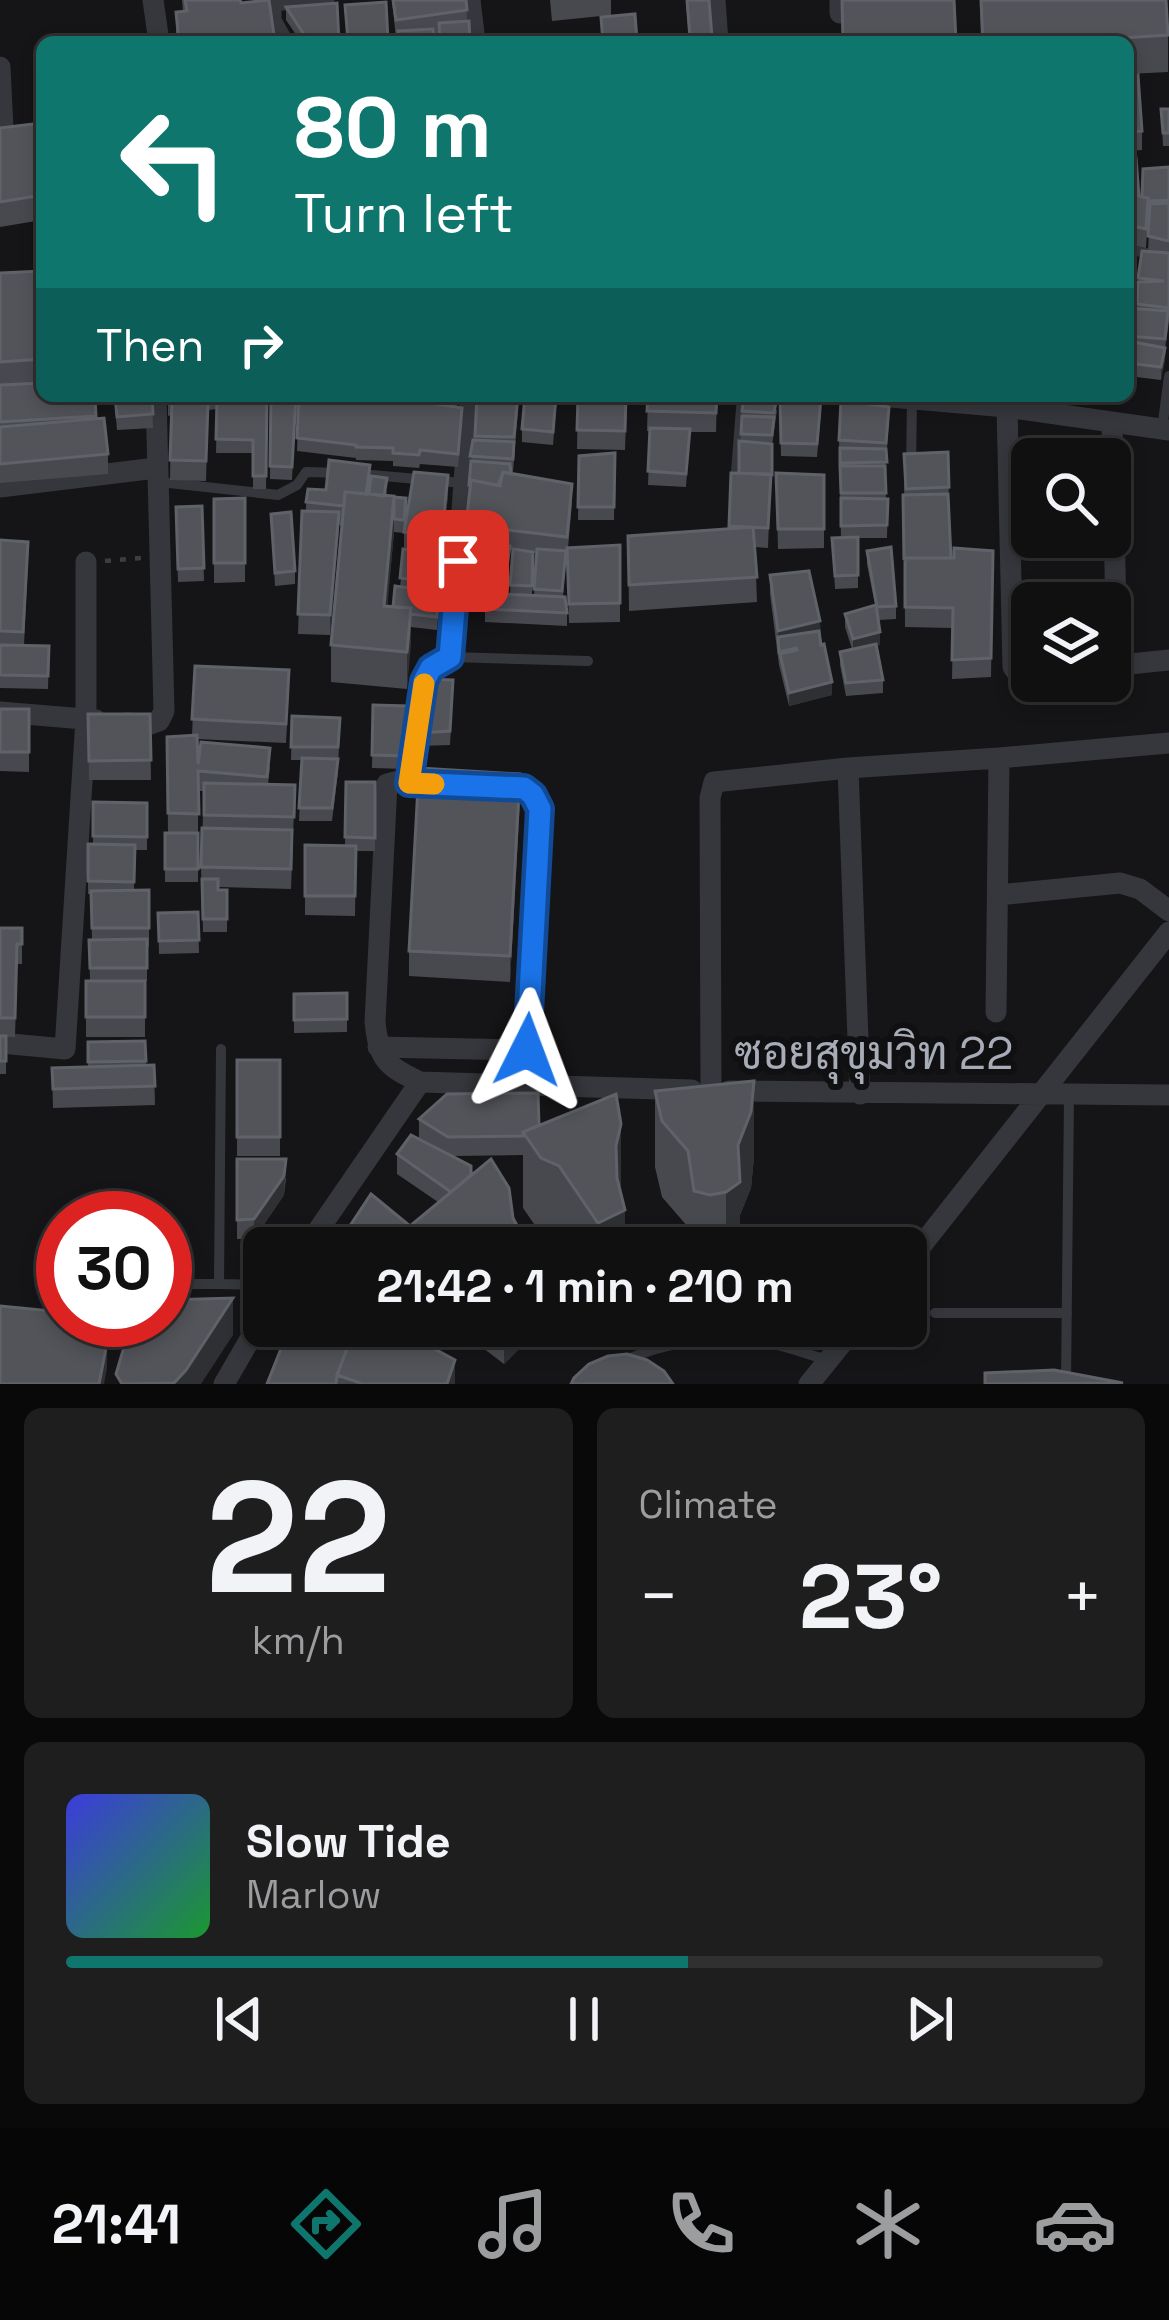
<!DOCTYPE html>
<html lang="en">
<head>
<meta charset="utf-8">
<style>
	body { margin:0; font-family:"Space Grotesk",Sarabun,sans-serif; background:#1e1e1f; color:#f1f3f6; height:100vh; display:flex; flex-direction:column; font-size:45px; white-space:nowrap }
	* { box-sizing:border-box; margin:0 }
	p { font-size:39px; color:#9c9d9f }
	.icon { flex:none; width:66px; height:66px; fill:none; stroke:currentColor; stroke-width:2; stroke-linecap:round; stroke-linejoin:round }
	.map { position:relative; height:1384px; overflow:hidden }
	.side { display:flex; flex-direction:column; gap:24px; padding:24px; background:#090909; flex:1 }
	.side>* { flex:none }
	.hud { position:absolute; left:36px; top:36px; width:1098px; height:366px; border-radius:18px; box-shadow:0 6px 18px #0003,0 0 0 3px #303031; background:#0f766e; color:#fff; overflow:hidden }
	.buttons { position:absolute; left:1011px; top:438px; display:grid; gap:24px }
	.buttons a { display:grid; place-items:center; width:120px; height:120px; border-radius:18px; background:#101011; box-shadow:0 6px 18px #0003,0 0 0 3px #303031; font-size:60px }
	.speed { position:absolute; left:36px; top:1191px; display:flex; gap:24px; font-size:60px; font-weight:700; text-align:center }
	.speed>* { display:grid; place-content:center; width:156px; height:156px; border-radius:50%; background:#101011; box-shadow:0 6px 18px #0003,0 0 0 3px #303031; line-height:1 }
	.speed .limit { border:18px solid #d22; background:#fff; color:#111 }
	.pin { position:absolute; display:grid; place-items:center; width:102px; height:102px; color:#fff; margin:-51px; border-radius:24px; box-shadow:0 6px 18px #0006 }
	.me { position:absolute; width:132px; margin:-66px; rotate:3deg; stroke-linejoin:round; filter:drop-shadow(0 0 9px #0008) }
	.turn { display:flex; align-items:center; gap:42px; height:252px; padding:0 60px; font-size:54px }
	.turn .icon { width:156px; height:156px; stroke-width:2.5 }
	.turn b { display:block; font-size:84px; line-height:102px }
	.then { display:flex; align-items:center; height:114px; padding:0 60px; background:#0003; gap:24px; font-size:45px }
	.big { font-size:90px; font-weight:700; line-height:1.1 }
	.side .tile { flex:1; display:flex; flex-direction:column; justify-content:center; gap:18px; min-width:0; padding:0 42px; border-radius:18px; background:#1e1e1f }
	.side .dial { align-items:center; gap:0 }
	.dial b { font-size:156px; line-height:1 }
	.song { display:flex; align-items:center; gap:36px }
	.cover { width:144px; height:144px; border-radius:18px; background:linear-gradient(135deg,hsl(240 70% 55%),hsl(130 70% 35%)) }
	.played { height:12px; border-radius:6px; background:linear-gradient(90deg,#0f766e 60%,#303031 60%) }
	.keys { display:flex; justify-content:space-around; direction:ltr }
	.heat { display:flex; justify-content:space-between; align-items:center; font-size:66px; direction:ltr }
	.side .tiles { flex:1; display:grid; gap:24px; grid-template-columns:1fr 1fr }
	.tile:last-child { grid-column:span 2 }
	.trip { position:absolute; left:243px; top:1227px; width:684px; height:120px; border-radius:18px; background:#101011; box-shadow:0 6px 18px #0003,0 0 0 3px #303031; font-weight:700; line-height:120px; text-align:center }
	.tabs { display:flex; height:192px; justify-content:space-around; align-items:center; background:#060607; color:#9c9d9f }
	.tabs .icon { width:84px; height:84px }
	.tabs .selected { color:#0f766e }
	.tabs b { font-size:54px; color:#f1f3f6 }
	.map>svg:first-child { display:block }
	.lines { fill:none; stroke-linecap:round; stroke-linejoin:round }
	.path { stroke:#3c3e43; stroke-width:4.5; stroke-dasharray:6 9; stroke-linecap:butt }
	.lane { stroke:#36373c; stroke-width:10 }
	.street { stroke:#36373c; stroke-width:21 }
	.wall { fill:#48494f; fill-rule:evenodd }
	.shaded-wall { fill:#2f3034 }
	.building { fill:#52545a; stroke:#606269; stroke-width:3 }
	.route-casing { stroke:#114b97; stroke-width:30 }
	.route { stroke:#1a73e8; stroke-width:21 }
	.slow { stroke:#f59e0b; stroke-width:21 }
	.labels { text-anchor:middle; dominant-baseline:central; stroke-width:12; stroke-linejoin:round; paint-order:stroke }
	.street-label { font-size:45px; fill:#a7acb7; stroke:#101012 }
</style>
</head>
<body>
<div class="map">
<svg width="1169" height="1384" viewBox="0 0 1169 1384">
	<rect width="100%" height="100%" fill="#151517"/>
	<g class="lines">
		<path class="path" d="M105 561 141 558
			M906 1312H923"/>
		<path class="lane" d="M1128 249 1169 258
			M1162 429 1169 376
			M911 468 912 399
			M360 474 463 483
			M160 482 278 495 297 485 306 472 341 473
			M735 484 742 396
			M450 657 588 661
			M221 1049 219 1284 264 1285
			M62 1284H63
			M165 1284H219
			M935 1313H1067
			M626 1360C663 1343 712 1336 752 1340 777 1342 803 1353 827 1360
			M1066 1384 1069 1094"/>
		<path class="street" d="M153 0 159 42
			M271 0H324
			M271 0V21L283 42
			M470 0 475 42
			M715 0 718 42
			M840 13V0
			M0 67 3 129
			M879 396 1007 407 1169 430
			M1007 407 1013 667 1018 674 1032 673
			M1112 422 1117 665
			M0 487 156 468
			M1110 666 1169 660
			M0 712 96 720
			M127 723 148 725 159 721 164 711 156 396
			M848 768 860 1094
			M409 783 424 681 431 668 450 657 453 639 470 396
			M493 786C519 788 528 784 540 809L525 1086
			M998 895 1120 883 1140 889 1169 911
			M996 1012 999 758
			M0 1043 65 1049 86 719V562
			M378 1047 527 1050
			M420 1082C386 1066 379 1060 375 1022L387 784 394 782 444 784
			M711 1091 710 798 714 782 848 768 999 758 1169 743
			M729 1091 1169 1095
			M306 1248 420 1082 692 1090
			M906 1265 1169 932
			M224 1384 264 1315
			M809 1384 856 1326"/>
	</g>
	<path class="wall" d="M182 0H240L241 3 275 42H176V12L183 11Z
		M392 0H466L467 21 439 33 396 39Z
		M550 0H611V15L552 21Z
		M686 0H709L712 42H689Z
		M980 0 1168 35V72L1128 74V42H981Z
		M286 7 339 42H301L286 20Z
		M1128 81 1142 131V150L1128 151Z
		M1161 109H1169V146H1163Z
		M42 123V220L0 227V128Z
		M1128 159 1139 196 1142 197 1169 167V321L1161 380 1128 376V308L1137 309 1138 278 1166 253 1148 250 1150 214H1148L1146 248 1128 244Z
		M42 271V396H95L96 418 108 454V474L0 483V273Z
		M114 396H152L153 428 117 430Z
		M168 396H267L266 489H253V453H216L217 409 208 410 206 481 170 480 171 415 168 416Z
		M271 396H296L292 480 270 479Z
		M299 396H457V407L462 421 458 467 420 464 419 468 393 466V461L356 460V458L297 451Z
		M477 396 518 409 513 472 511 474 572 503 568 548 620 545V622L569 623 567 557H566L563 597 567 613V626L485 622V598L460 596ZM510 550H512L510 594H505ZM533 553H536L534 596 532 595Z
		M557 396 553 445 522 442V429Z
		M578 396H627L625 450 577 449Z
		M648 396H717L716 432H690L686 487 648 485 650 431H647Z
		M780 397 821 411 817 457 781 456Z
		M777 410 772 446 768 548 755 547 757 602 629 611 628 536 729 529 731 473H739L742 411Z
		M889 420 885 475 886 499H888L887 538H858V588L835 589 832 538H841L839 440Z
		M615 453 614 520H578L579 456Z
		M904 454 949 487 948 500 951 558 993 551 991 677 952 679 953 628 905 627Z
		M776 473 824 475V548L778 549Z
		M370 484 387 491 386 496 406 511 404 533 394 532 387 606 393 607 400 587 404 550V532L448 495 442 553 446 566 442 596H440L437 630 411 627 407 689 331 682V645L342 526 339 525 330 635 298 634 302 511H306V502L326 490Z
		M245 498V582L214 583V499Z
		M202 506 204 581 178 582 176 507Z
		M271 514 295 571V584L275 586Z
		M0 540 28 561 24 645 49 646 48 689 0 688Z
		M867 551 896 606V619L878 620 880 645 876 646 883 680V693L846 696 840 665V652L852 649 845 627V614L875 605 867 564Z
		M770 575 820 621 821 645 832 695 789 706 779 665 770 594Z
		M195 666 289 690 286 743 197 739 198 764 270 767 268 784 295 785 291 889 218 887V890H227V932H203L201 867 204 791H198V882H165V833H168L167 737 192 735Z
		M453 693 450 745 420 746V733Z
		M373 705 408 706 407 769 372 768Z
		M0 709H29V772L0 771Z
		M88 714H150L151 780H89Z
		M292 716 340 718 338 772 332 821H299L302 760H291Z
		M346 782H375V851H356L355 916 305 915V845L345 846Z
		M520 799 510 982 409 976V951Z
		M93 802 147 803V850H134V891L149 890V947H147V981H111H145V1037H86V981H90L89 940H92L91 894H88V844H93Z
		M198 912 199 953 159 954 158 913Z
		M0 928H22V964H17L15 1037H6V1074H0Z
		M347 993V1032L294 1033V994Z
		M145 1041 146 1066 154 1065 155 1105 53 1108 52 1068 88 1067V1042Z
		M237 1060H280V1156H237Z
		M655 1091 754 1157 751 1188 740 1215V1248H691L688 1227 662 1197 655 1167Z
		M419 1119 539 1125 621 1195 625 1248H563L559 1242 541 1234 523 1208V1155L452 1156 513 1218 529 1248H336L410 1226 438 1202 397 1174V1154L419 1139Z
		M237 1159 286 1178 284 1195 254 1239H237Z
		M450 1326H534V1334L504 1364 458 1329Z
		M287 1330 455 1384H267Z"/>
	<path class="shaded-wall" d="M1168 311 1165 361 1161 380V367L1165 349Z
		M448 475V495L442 553V534Z
		M394 496V533L384 642V606Z
		M339 512V531L330 635V615Z
		M411 608V645L407 689V652Z
		M820 621V640L779 650 778 631Z
		M880 632V645L853 652V639Z
		M832 682V695L789 706V693Z
		M520 774V799L510 982V956Z
		M754 1081V1157L751 1188 740 1215V1248H726V1192Z
		M621 1124V1200L625 1210V1248H598V1223Z
		M286 1159 284 1195 254 1239V1219Z
		M233 1298V1335L201 1384H172Z
		M504 1326H534V1334L504 1364Z
		M107 1343V1368L104 1384H99Z
		M455 1360V1384H447Z"/>
	<path class="building" d="M185 0H240L241 3 269 0 275 42H179L176 12 187 11Z
		M393 0H466L467 10 396 20Z
		M687 0H709L712 37 690 38Z
		M842 0H954L956 42H843Z
		M981 0H1166L1168 35 1058 42H983Z
		M386 2 388 40H381L379 37 348 41 345 5Z
		M337 3 339 42H309L286 7Z
		M635 14 637 41 603 42 601 17Z
		M469 21 470 42H440L439 23Z
		M433 29 434 42H399L398 31Z
		M379 37 382 42H342Z
		M1138 75 1142 131 1128 132V81Z
		M1161 109H1169V133H1163Z
		M42 123V195L0 202V128Z
		M1136 158 1139 196 1128 194V159Z
		M1169 167V200L1148 201V198L1142 197 1143 169Z
		M1128 194 1148 198 1146 229 1128 225Z
		M1169 203V241L1148 236 1150 204Z
		M1142 251 1169 253V308L1137 304 1138 282 1164 281 1138 278Z
		M42 271V359L0 362V273Z
		M1128 308 1168 311 1165 339 1128 336Z
		M1128 341 1165 348 1161 367 1128 363Z
		M42 383V396H95L96 416 0 422V385Z
		M115 396H152L153 414 117 417Z
		M235 396H267L266 476H253V440L216 439 217 399Z
		M271 396H296L292 467 270 466Z
		M299 396H339L424 402 462 408 458 454 420 450 419 455 393 453V448L356 447V445L297 438Z
		M477 396H518L514 437 475 436Z
		M525 396H556L553 432 522 429Z
		M578 396H626L625 431 577 430Z
		M648 396H717L716 413 647 411Z
		M744 396 777 397 774 413 742 411Z
		M780 397 821 398 817 444 781 443Z
		M841 400 889 407 886 443 839 440Z
		M172 402 208 403 206 461 170 460Z
		M742 416 774 417 772 435 741 434Z
		M104 418 108 454 0 464V427Z
		M650 428 690 429 686 474 648 471Z
		M473 440 514 442 513 459 470 456Z
		M739 441 772 444V475L739 473Z
		M840 448 886 449 887 462 840 463Z
		M948 452 949 487 906 489 904 454Z
		M615 453 614 507H578L579 456Z
		M329 460 370 465 366 494 345 492 344 506 306 502 308 489 326 490Z
		M471 461 510 464 511 474 503 472 498 485 471 480 470 485H469Z
		M840 466H885L886 493H841Z
		M414 472 448 475 442 534 404 532Z
		M503 472 572 484 567 537 466 525 471 480 500 486Z
		M731 473 771 474 768 528 729 526Z
		M776 473 824 475V529H778Z
		M371 476 387 478 384 496 369 494Z
		M345 492 394 496 384 606 411 608 407 652 331 645Z
		M948 494 951 558H905L904 560 903 495Z
		M394 497 406 498 404 520 394 519Z
		M245 498V563H214V499Z
		M841 498 888 499 887 525 841 526Z
		M202 506 204 568 178 569 176 507Z
		M302 511 339 512 330 615 298 614Z
		M291 512 295 571 275 573 271 514Z
		M753 527 757 577 629 585 628 536Z
		M858 537V575L835 576 832 538Z
		M0 540 28 542 23 632 0 631Z
		M464 542 510 546 504 587 460 583Z
		M620 545V603L569 604 567 548Z
		M891 547 896 606 877 607 867 551Z
		M954 548 993 551 991 658 952 660 953 608 905 607V558H954Z
		M403 549 446 553 442 583 400 578Z
		M513 549 533 552 532 586 510 585Z
		M537 549 566 551 562 591 534 589Z
		M809 571 820 621 778 631 770 575Z
		M395 586 440 592 437 617 410 614 411 608 393 607Z
		M484 593 565 597 567 613 485 609Z
		M876 605 880 632 853 639 845 614Z
		M819 631 821 645 824 644 832 682 789 693 780 654 797 650 796 648 779 652 778 637Z
		M876 644 883 680 846 683 840 652Z
		M0 645 49 646 48 676 0 675Z
		M195 666 289 670 286 724 192 719Z
		M427 679 453 680 450 731 420 733Z
		M373 705 408 706 407 756 372 755Z
		M0 709H29V752H0Z
		M88 714H150L151 760 89 761Z
		M292 716 340 718 338 747H291Z
		M197 735 198 764 201 742 270 748 267 777 198 771 199 814 168 813 167 737Z
		M302 758 338 759 332 808H299Z
		M419 768 520 774 510 956 409 951Z
		M346 782H375V838L345 837Z
		M204 783 295 785 294 817 204 815Z
		M93 802 147 803V837L93 836Z
		M202 828 292 830 291 869 201 867Z
		M165 833H198V869H165Z
		M88 844 135 845 134 882 88 881Z
		M305 845 356 846 355 896H305Z
		M202 879H218V890H227V919H203Z
		M149 890V928H92L91 891Z
		M198 912 199 940 159 941 158 913Z
		M0 928H22V944H17L15 1018H0Z
		M147 939V968H90L89 940Z
		M86 981H145V1017H86Z
		M347 993V1019L294 1020V994Z
		M0 1036H6V1061H0Z
		M145 1041 146 1061 88 1062V1042Z
		M237 1060H280V1137H237Z
		M154 1065 155 1086 53 1089 52 1068Z
		M754 1081 751 1112 738 1145 740 1182 726 1192 710 1195 694 1191 688 1151 662 1121 655 1091Z
		M538 1093 539 1125 523 1132V1136L448 1137 419 1119 447 1094Z
		M616 1094 621 1124 616 1146 617 1178 625 1210 598 1223 559 1166 541 1158 523 1132Z
		M411 1135 471 1166V1175L451 1192 397 1154Z
		M237 1159H286L284 1176 254 1219 237 1220Z
		M491 1159 509 1188 513 1218 529 1248H444L433 1244 410 1226Z
		M371 1194 410 1226V1235L336 1247Z
		M233 1298 186 1370 174 1383 122 1384 116 1374 132 1320H165V1300Z
		M0 1306 63 1312V1320H95L101 1324 107 1343 99 1384H0Z
		M290 1326H329L352 1335 337 1375 336 1384H267Z
		M356 1326H415L433 1348 455 1360 447 1384H363L337 1375Z
		M627 1354 647 1360 664 1371 673 1384H571L574 1378 589 1364 608 1356Z
		M1054 1370 1123 1383 985 1384V1373Z"/>
	<g class="lines">
		<defs>
			<path id="route" d="M458 561 450 657 431 668 424 681 409 783 524 788 533 795 540 809 527 1050"/>
		</defs>
		<use href="#route" class="route-casing"/>
		<use href="#route" class="route"/>
		<path class="slow" d="M424 684 409 783 434 784"/>
	</g>
	<g class="labels">
		<g class="street-label">
			<text x="874" y="1053">ซอยสุขุมวิท 22</text>
		</g>
	</g>
</svg>
<div class="buttons">
<a><svg class="icon" aria-label="search" viewBox="0 0 24 24"><circle cx="10" cy="10" r="6"/><path d="M15 15l6 6"/></svg></a>
<a><svg class="icon" aria-label="layers" viewBox="0 0 24 24"><path d="M12 4l9 5-9 5-9-5zM3 14l9 5 9-5"/></svg></a>
</div>
<div class="speed"><div class="limit">30</div></div>
<div class="pin" style="left:458px;top:561px;background:#d93025"><svg class="icon" aria-label="arrive" viewBox="0 0 24 24"><path d="M6 21V4h12l-3 4 3 4H6"/></svg></div>
<svg class="me" style="left:527px;top:1050px" viewBox="-20 -20 40 40"><path d="M0-17L14 15 0 8-14 15z" fill="#1a73e8" stroke="#fff" stroke-width="4"/></svg>
<div class="trip">21:42 · 1 min · 210 m</div>
<div class="hud">
<div class="turn"><svg class="icon" aria-label="left" viewBox="0 0 24 24"><path d="M17 20v-9H6M10 6l-5 5 5 5"/></svg><div><b>80 m</b>Turn left</div></div>
<div class="then">Then<svg class="icon" aria-label="right" viewBox="0 0 24 24"><path d="M7 20v-9h11M14 6l5 5-5 5"/></svg></div>
</div>
</div>
<section class="side">
<div class="tiles">
<div class="tile dial"><b>22</b><p>km/h</p></div>
<div class="tile"><p>Climate</p>
<div class="heat"><a>−</a><b class="big">23°</b><a>+</a></div>
</div>
<div class="tile">
<div class="song"><i class="cover"></i><div><b>Slow Tide</b><p>Marlow</p></div></div>
<div class="played"></div>
<div class="keys"><svg class="icon" aria-label="previous" viewBox="0 0 24 24"><path d="M18 5L8 12l10 7zM5 5v14"/></svg><svg class="icon" aria-label="pause" viewBox="0 0 24 24"><path d="M8 5v14M16 5v14"/></svg><svg class="icon" aria-label="next" viewBox="0 0 24 24"><path d="M6 5l10 7-10 7zM19 5v14"/></svg></div>
</div>
</div>
</section>
<nav class="tabs">
<b>21:41</b>
<svg class="icon selected" aria-label="directions" viewBox="0 0 24 24"><path d="M12 3l9 9-9 9-9-9zM9 14v-3h6M13 9l2 2-2 2"/></svg>
<svg class="icon" aria-label="music" viewBox="0 0 24 24"><path d="M9 18V5l10-2v13"/><circle cx="6" cy="18" r="3"/><circle cx="16" cy="16" r="3"/></svg>
<svg class="icon" aria-label="phone" viewBox="0 0 24 24"><path d="M5 4h4l2 5-3 2q2 4 5 5l2-3 5 2v4C11 20 4 13 5 4z"/></svg>
<svg class="icon" aria-label="climate" viewBox="0 0 24 24"><path d="M12 3v18M4 7l16 10M4 17L20 7"/></svg>
<svg class="icon" aria-label="car" viewBox="0 0 24 24"><path d="M5 17H2v-5l4-1 3-4h7l3 4 3 1v5h-3M9 17h6M6 11h13"/><circle cx="7" cy="17" r="2"/><circle cx="17" cy="17" r="2"/></svg>
</nav>
</body>
</html>
